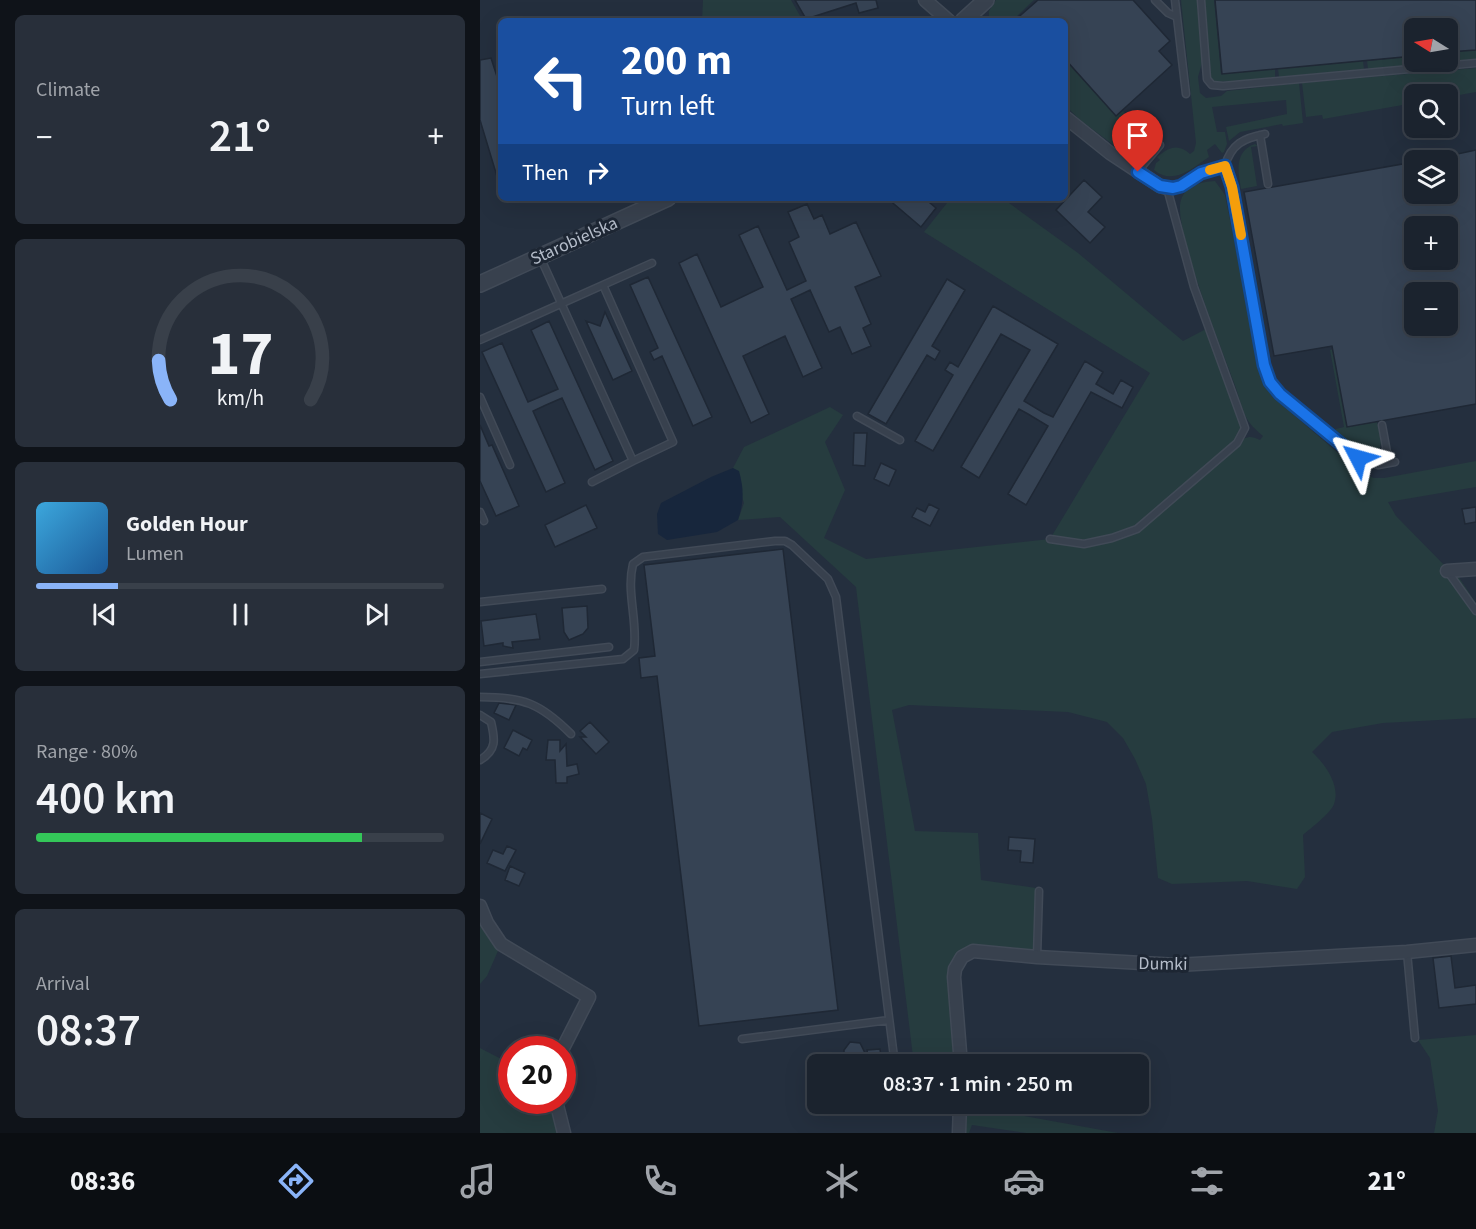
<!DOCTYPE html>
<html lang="en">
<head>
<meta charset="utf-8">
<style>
	body { margin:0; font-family:"Source Sans 3",sans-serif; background:#282f3a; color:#f1f3f6; height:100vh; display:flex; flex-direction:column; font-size:22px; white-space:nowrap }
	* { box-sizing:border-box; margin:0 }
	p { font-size:20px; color:#a0a4aa }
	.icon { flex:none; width:33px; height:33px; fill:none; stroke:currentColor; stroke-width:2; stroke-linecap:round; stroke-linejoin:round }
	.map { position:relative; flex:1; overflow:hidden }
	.panel { display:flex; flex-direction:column; gap:15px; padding:15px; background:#0f1319; width:480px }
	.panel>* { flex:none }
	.hud { position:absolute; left:18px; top:18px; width:570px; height:183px; border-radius:9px; box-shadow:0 6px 24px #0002,0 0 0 2px #39404a; background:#1a4fa0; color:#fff; overflow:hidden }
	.needle { width:39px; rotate:281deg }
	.buttons { position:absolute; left:924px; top:18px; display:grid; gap:12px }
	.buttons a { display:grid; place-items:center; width:54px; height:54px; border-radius:9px; background:#1b232e; box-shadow:0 6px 24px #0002,0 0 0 2px #39404a; font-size:30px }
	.speed { position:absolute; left:18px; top:1036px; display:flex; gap:12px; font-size:30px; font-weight:700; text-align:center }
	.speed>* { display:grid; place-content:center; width:78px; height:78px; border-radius:50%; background:#1b232e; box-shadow:0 6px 24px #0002,0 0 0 2px #39404a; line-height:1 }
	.speed .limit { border:9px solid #d22; background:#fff; color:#111 }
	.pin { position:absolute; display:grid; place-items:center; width:51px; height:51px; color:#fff; margin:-62px -26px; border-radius:50% 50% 50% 0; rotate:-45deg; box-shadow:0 0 6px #0007 }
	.pin .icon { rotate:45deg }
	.me { position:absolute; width:66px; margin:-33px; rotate:309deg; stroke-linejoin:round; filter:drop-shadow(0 0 4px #0008) }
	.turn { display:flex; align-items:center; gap:21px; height:126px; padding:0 24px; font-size:27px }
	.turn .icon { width:78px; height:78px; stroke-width:2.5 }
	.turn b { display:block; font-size:42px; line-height:51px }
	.then { display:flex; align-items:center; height:57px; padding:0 24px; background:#0003; gap:12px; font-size:22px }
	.big { font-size:45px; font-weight:600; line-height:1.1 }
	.panel .card { flex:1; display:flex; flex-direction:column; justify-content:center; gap:9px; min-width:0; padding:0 21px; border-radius:9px; background:#282f3a }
	.panel .dial { align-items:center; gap:0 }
	.dial svg { height:156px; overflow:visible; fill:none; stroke:#39404a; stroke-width:7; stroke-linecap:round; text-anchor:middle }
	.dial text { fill:#f1f3f6; stroke:none }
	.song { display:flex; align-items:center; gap:18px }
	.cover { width:72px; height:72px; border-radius:9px; background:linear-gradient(135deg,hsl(200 70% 55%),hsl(210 70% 35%)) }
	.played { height:6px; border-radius:3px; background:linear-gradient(90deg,#8ab4f8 20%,#39404a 20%) }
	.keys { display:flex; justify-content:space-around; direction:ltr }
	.heat { display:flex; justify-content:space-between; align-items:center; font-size:33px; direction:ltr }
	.charge { height:9px; border-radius:4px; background:linear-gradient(90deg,#34c759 80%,#39404a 0) }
	.trip { position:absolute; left:327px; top:1054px; width:342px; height:60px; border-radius:9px; background:#1b232e; box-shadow:0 6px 24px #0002,0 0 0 2px #39404a; font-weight:600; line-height:60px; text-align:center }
	.menu { display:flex; height:96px; justify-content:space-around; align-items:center; background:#0b0e12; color:#a0a4aa }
	.menu .icon { width:42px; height:42px }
	.menu .on { color:#8ab4f8 }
	.menu b { font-size:27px; color:#f1f3f6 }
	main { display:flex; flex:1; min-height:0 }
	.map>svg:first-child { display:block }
	.green { fill:#263c3f }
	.water { fill:#17263c }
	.building { fill:#364354; stroke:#1f2835; stroke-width:1.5; fill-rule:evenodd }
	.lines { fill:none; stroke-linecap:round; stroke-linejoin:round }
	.service-casing { stroke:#414a57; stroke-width:9 }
	.minor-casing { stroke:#414a57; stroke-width:15 }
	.tertiary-casing { stroke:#414a57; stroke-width:18 }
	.service { stroke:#38414e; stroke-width:6 }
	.minor { stroke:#38414e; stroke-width:12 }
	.tertiary { stroke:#38414e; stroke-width:15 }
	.route-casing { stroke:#114b97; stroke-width:15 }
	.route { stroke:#1a73e8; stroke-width:10 }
	.slow { stroke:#f59e0b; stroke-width:10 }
	.labels { text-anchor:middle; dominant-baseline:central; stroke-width:6; stroke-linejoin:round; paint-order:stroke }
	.street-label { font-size:18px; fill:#b4bcc9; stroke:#1d2633 }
</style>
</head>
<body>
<main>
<section class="panel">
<div class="card"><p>Climate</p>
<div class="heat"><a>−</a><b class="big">21°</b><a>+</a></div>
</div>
<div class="card dial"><svg viewBox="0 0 100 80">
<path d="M14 69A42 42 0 1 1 86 69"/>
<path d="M14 69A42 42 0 0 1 8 49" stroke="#8ab4f8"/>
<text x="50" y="56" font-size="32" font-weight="700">17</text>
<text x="50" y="72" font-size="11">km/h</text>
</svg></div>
<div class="card">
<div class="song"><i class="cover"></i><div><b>Golden Hour</b><p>Lumen</p></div></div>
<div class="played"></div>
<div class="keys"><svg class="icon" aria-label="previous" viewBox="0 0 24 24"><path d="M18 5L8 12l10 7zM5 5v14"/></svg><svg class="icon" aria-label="pause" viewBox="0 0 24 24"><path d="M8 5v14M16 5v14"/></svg><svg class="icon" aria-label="next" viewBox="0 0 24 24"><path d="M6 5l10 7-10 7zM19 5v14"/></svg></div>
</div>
<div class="card"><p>Range · 80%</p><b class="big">400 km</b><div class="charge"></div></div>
<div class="card"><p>Arrival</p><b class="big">08:37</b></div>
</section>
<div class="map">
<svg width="996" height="1133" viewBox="0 0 996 1133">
	<rect width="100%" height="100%" fill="#242f3e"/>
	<path class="green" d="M223 0H311L323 21H222Z
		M516 0H554L535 18 537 21H509V11Z
		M701 0H717L722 63 718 77 720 93 726 98 741 96 747 91 819 83 823 123 803 126 802 124 760 132 749 141 746 127 807 114 806 100 732 107 737 132H745L747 144 744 152 742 153 735 144 727 150 729 157C713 168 693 186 674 170L676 163 680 160 677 157C689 147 698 143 710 154L714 151 716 143Z
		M724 0H734L741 74 795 69V78L738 82 732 80 730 77Z
		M996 50V59L888 69 887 61 934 56V62H968V53Z
		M585 60 636 116 643 111 660 129 666 124C674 132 676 141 670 151L667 149C660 157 652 157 643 152L600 120 585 105Z
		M883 61 884 69 799 77 798 69Z
		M996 68V92L968 97V94H934V103L843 119 842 115 826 117 822 83Z
		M775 144 778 146 771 147 777 186 761 189C758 172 754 151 775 144Z
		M735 181 745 195 782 379 792 396 881 473 894 478H904L996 461V487L908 502 916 516 968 569 976 573 996 603V718L903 723 852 732 832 752C844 763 861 785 854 804 851 813 831 828 823 835L825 877 817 889 767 881 692 884 678 878 672 819 666 784 655 759 643 738 627 722 588 712 429 705 412 710 435 831 498 833 501 880 556 888 554 951 480 955 478 1065H434L376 587 300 517 258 520 264 503 253 468 264 447 350 407 363 415 345 442 365 490 344 538 386 559 570 539 670 373 444 232 467 203 464 198H522L598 253 703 341 726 329 762 428 758 443C767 436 770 435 780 440L783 436C776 430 769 424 765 415 760 404 758 392 753 380 742 350 692 225 701 200 706 185 721 182 735 181Z
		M853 349 867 427 897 422C899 433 906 447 894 454L875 449 854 432 856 429 864 427 850 350Z
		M0 906 21 944 7 976 0 984Z
		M996 1035V1133H954L958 1111 950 1058 938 1040Z
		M0 1048 31 1064 32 1101H76L84 1133H0Z
		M483 1104H494V1107L638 1133H546L492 1125 489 1133H482Z"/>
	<path class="water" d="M253 468 259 471C264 489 264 502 258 520L237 532 187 540 178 534 177 514 181 503 231 477Z"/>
	<path class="building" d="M315 0H396L398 8 379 13 376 3 326 19Z
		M558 0H653L690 41 679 51 692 65 636 116 585 59V21H534Z
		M735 0H996V50L968 52V28H934V56L742 74Z
		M11 58 21 89V183H19L0 120V60Z
		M996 150V404L867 427 852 346 794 356 764 192 934 162V194H968V156ZM934 226H968V260H934ZM934 292H968V326H934Z
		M604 180 622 197 608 212 625 227 610 243 576 210Z
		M407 198H444L456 208 441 227Z
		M327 204 334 219 342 215 350 234 376 222 401 276 375 287 391 324 383 328 391 346 372 354 360 327 349 332 330 290 311 299 342 368 323 377 305 336 263 356 289 414 271 423 199 263 217 254 241 307 283 287 259 235 278 226 307 290 326 281 309 242 319 237 308 212Z
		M168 277 232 417 213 426 182 356 174 360 170 352 178 348 150 285Z
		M467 279 485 290 452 346 460 351 455 360 447 355 406 424 388 414Z
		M513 306 578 344 544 401 564 413 573 417 605 361 623 372 616 384 633 394 641 380 653 387 642 408 611 392 546 505 528 494 568 426 548 414 539 409 499 478 481 467 550 350 521 334 453 451 435 441 473 375 465 370 470 362 478 367Z
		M125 312 152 371 133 380 106 321 120 326Z
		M69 321 133 461 115 470 82 398 66 405 53 411 85 483 66 492 2 352 22 343 48 402 78 389 51 330Z
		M0 425 9 446 12 445 39 506 16 516 0 481Z
		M374 433H387L385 466 373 465Z
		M401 463 416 470 409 486 394 479Z
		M449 504 459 509 450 526 432 517 437 508 445 512Z
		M106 505 117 528 75 547 65 525Z
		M996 507V522L985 524 982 509Z
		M303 549 358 1010 219 1026 177 676 161 678 159 658 175 656 164 565Z
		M107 606 108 628 103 634 89 640 84 632 82 608Z
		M56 614 60 639 32 642 33 648 23 646V643L4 646 1 621Z
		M19 703 36 705 29 720 14 713Z
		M110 722 129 742 116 754 100 737H106L100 731Z
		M33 730 52 740 47 750 43 748 39 756 24 748Z
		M68 740H80V751L86 744 87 766 97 764 99 774 87 777V783H76L75 760H66Z
		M0 813 12 819 0 844Z
		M529 837 555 839 553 863 540 862 541 851 528 850Z
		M27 846 36 850 25 871 7 863 13 850 23 854Z
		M30 866 45 873 39 886 25 880Z
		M971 956 975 988 996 985V1004L959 1008 953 958Z
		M370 1042 380 1043 387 1057 376 1062 368 1060 364 1056V1050Z
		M400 1049 402 1064 389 1065 387 1050Z"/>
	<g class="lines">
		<defs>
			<path id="service" d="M675 0 688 13 697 17
				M695 0 706 94
				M721 0 727 79 732 85 743 86 996 63
				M780 135 788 184
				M745 166 752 187 784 365 790 382 800 394 878 458 898 465 915 462
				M658 171 680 145
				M61 259 153 461 193 442 123 285
				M0 340 172 263
				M0 397 30 465
				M377 416 420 440
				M902 425 909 463
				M112 482 153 461
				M0 512 4 521
				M570 539 604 544 632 538 657 529 757 443 765 428 714 287 687 188 701 186 721 173 745 166C751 144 764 138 785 134
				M968 572 996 611
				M0 602 122 589
				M0 662 129 647
				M0 674 143 659 154 650C158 621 146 592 153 564L163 557 295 541H305L312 545 348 579 356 597 415 1065
				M0 697C43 697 60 703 91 734
				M0 715 11 722C15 739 17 750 0 760
				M927 952 935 1038
				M557 957 559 891
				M262 1039 409 1020"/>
			<path id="minor" d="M445 0 469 21
				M585 117 630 153 680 186 687 188
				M967 571 996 569
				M0 906 7 923 21 944 109 997 82 1050
				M481 1065 474 977 475 969 482 957 493 951 557 957 697 965 927 952 996 945
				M76 1101 84 1133
				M479 1133 480 1104"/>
			<path id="tertiary" d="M483 21 506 0
				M0 284 188 198"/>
		</defs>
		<use href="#service" class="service-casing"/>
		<use href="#minor" class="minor-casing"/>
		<use href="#tertiary" class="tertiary-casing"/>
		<use href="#service" class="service"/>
		<use href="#minor" class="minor"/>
		<use href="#tertiary" class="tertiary"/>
	</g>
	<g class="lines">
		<defs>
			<path id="route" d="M658 172 680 186 693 188 701 186 721 173 745 166 752 187 784 365 790 382 800 394 878 458"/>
		</defs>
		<use href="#route" class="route-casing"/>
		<use href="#route" class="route"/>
		<path class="slow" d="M730 170 745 166 752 187 761 235"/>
	</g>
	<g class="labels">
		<g class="street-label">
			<text transform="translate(94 241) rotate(-24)">Starobielska</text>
			<text transform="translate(683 964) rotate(1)">Dumki</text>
		</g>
	</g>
</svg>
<div class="buttons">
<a><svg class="needle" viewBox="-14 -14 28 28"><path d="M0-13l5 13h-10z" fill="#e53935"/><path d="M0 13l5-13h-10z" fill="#a0a4aa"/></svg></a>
<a><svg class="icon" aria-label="search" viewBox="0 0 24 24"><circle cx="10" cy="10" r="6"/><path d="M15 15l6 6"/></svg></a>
<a><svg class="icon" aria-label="layers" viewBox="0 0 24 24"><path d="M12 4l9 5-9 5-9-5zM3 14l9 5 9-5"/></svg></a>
<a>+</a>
<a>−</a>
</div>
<div class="speed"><div class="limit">20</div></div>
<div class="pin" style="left:658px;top:172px;background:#d93025"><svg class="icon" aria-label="arrive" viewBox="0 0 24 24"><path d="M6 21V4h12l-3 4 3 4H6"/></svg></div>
<svg class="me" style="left:878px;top:458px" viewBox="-20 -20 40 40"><path d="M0-17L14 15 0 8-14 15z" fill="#1a73e8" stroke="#fff" stroke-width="4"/></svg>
<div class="trip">08:37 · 1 min · 250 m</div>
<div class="hud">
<div class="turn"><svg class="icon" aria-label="left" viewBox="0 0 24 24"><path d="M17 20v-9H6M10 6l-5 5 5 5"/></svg><div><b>200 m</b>Turn left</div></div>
<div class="then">Then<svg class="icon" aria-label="right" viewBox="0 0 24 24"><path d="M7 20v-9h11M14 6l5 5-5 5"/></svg></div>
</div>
</div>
</main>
<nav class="menu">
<b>08:36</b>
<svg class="icon on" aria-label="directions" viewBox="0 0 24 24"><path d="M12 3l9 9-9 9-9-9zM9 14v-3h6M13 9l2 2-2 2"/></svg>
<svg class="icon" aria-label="music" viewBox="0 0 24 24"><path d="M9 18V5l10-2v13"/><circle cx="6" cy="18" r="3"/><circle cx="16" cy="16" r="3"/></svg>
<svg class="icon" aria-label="phone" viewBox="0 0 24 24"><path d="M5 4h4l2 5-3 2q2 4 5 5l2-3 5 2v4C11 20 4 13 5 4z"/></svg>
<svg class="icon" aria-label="climate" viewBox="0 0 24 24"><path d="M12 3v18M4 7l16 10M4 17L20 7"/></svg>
<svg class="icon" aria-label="car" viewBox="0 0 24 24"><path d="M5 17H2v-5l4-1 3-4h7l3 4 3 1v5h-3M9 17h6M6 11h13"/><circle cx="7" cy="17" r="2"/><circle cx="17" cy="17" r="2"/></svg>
<svg class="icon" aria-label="filters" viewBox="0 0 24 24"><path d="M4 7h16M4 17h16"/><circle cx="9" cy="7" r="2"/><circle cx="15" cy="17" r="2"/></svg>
<b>21°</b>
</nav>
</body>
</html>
